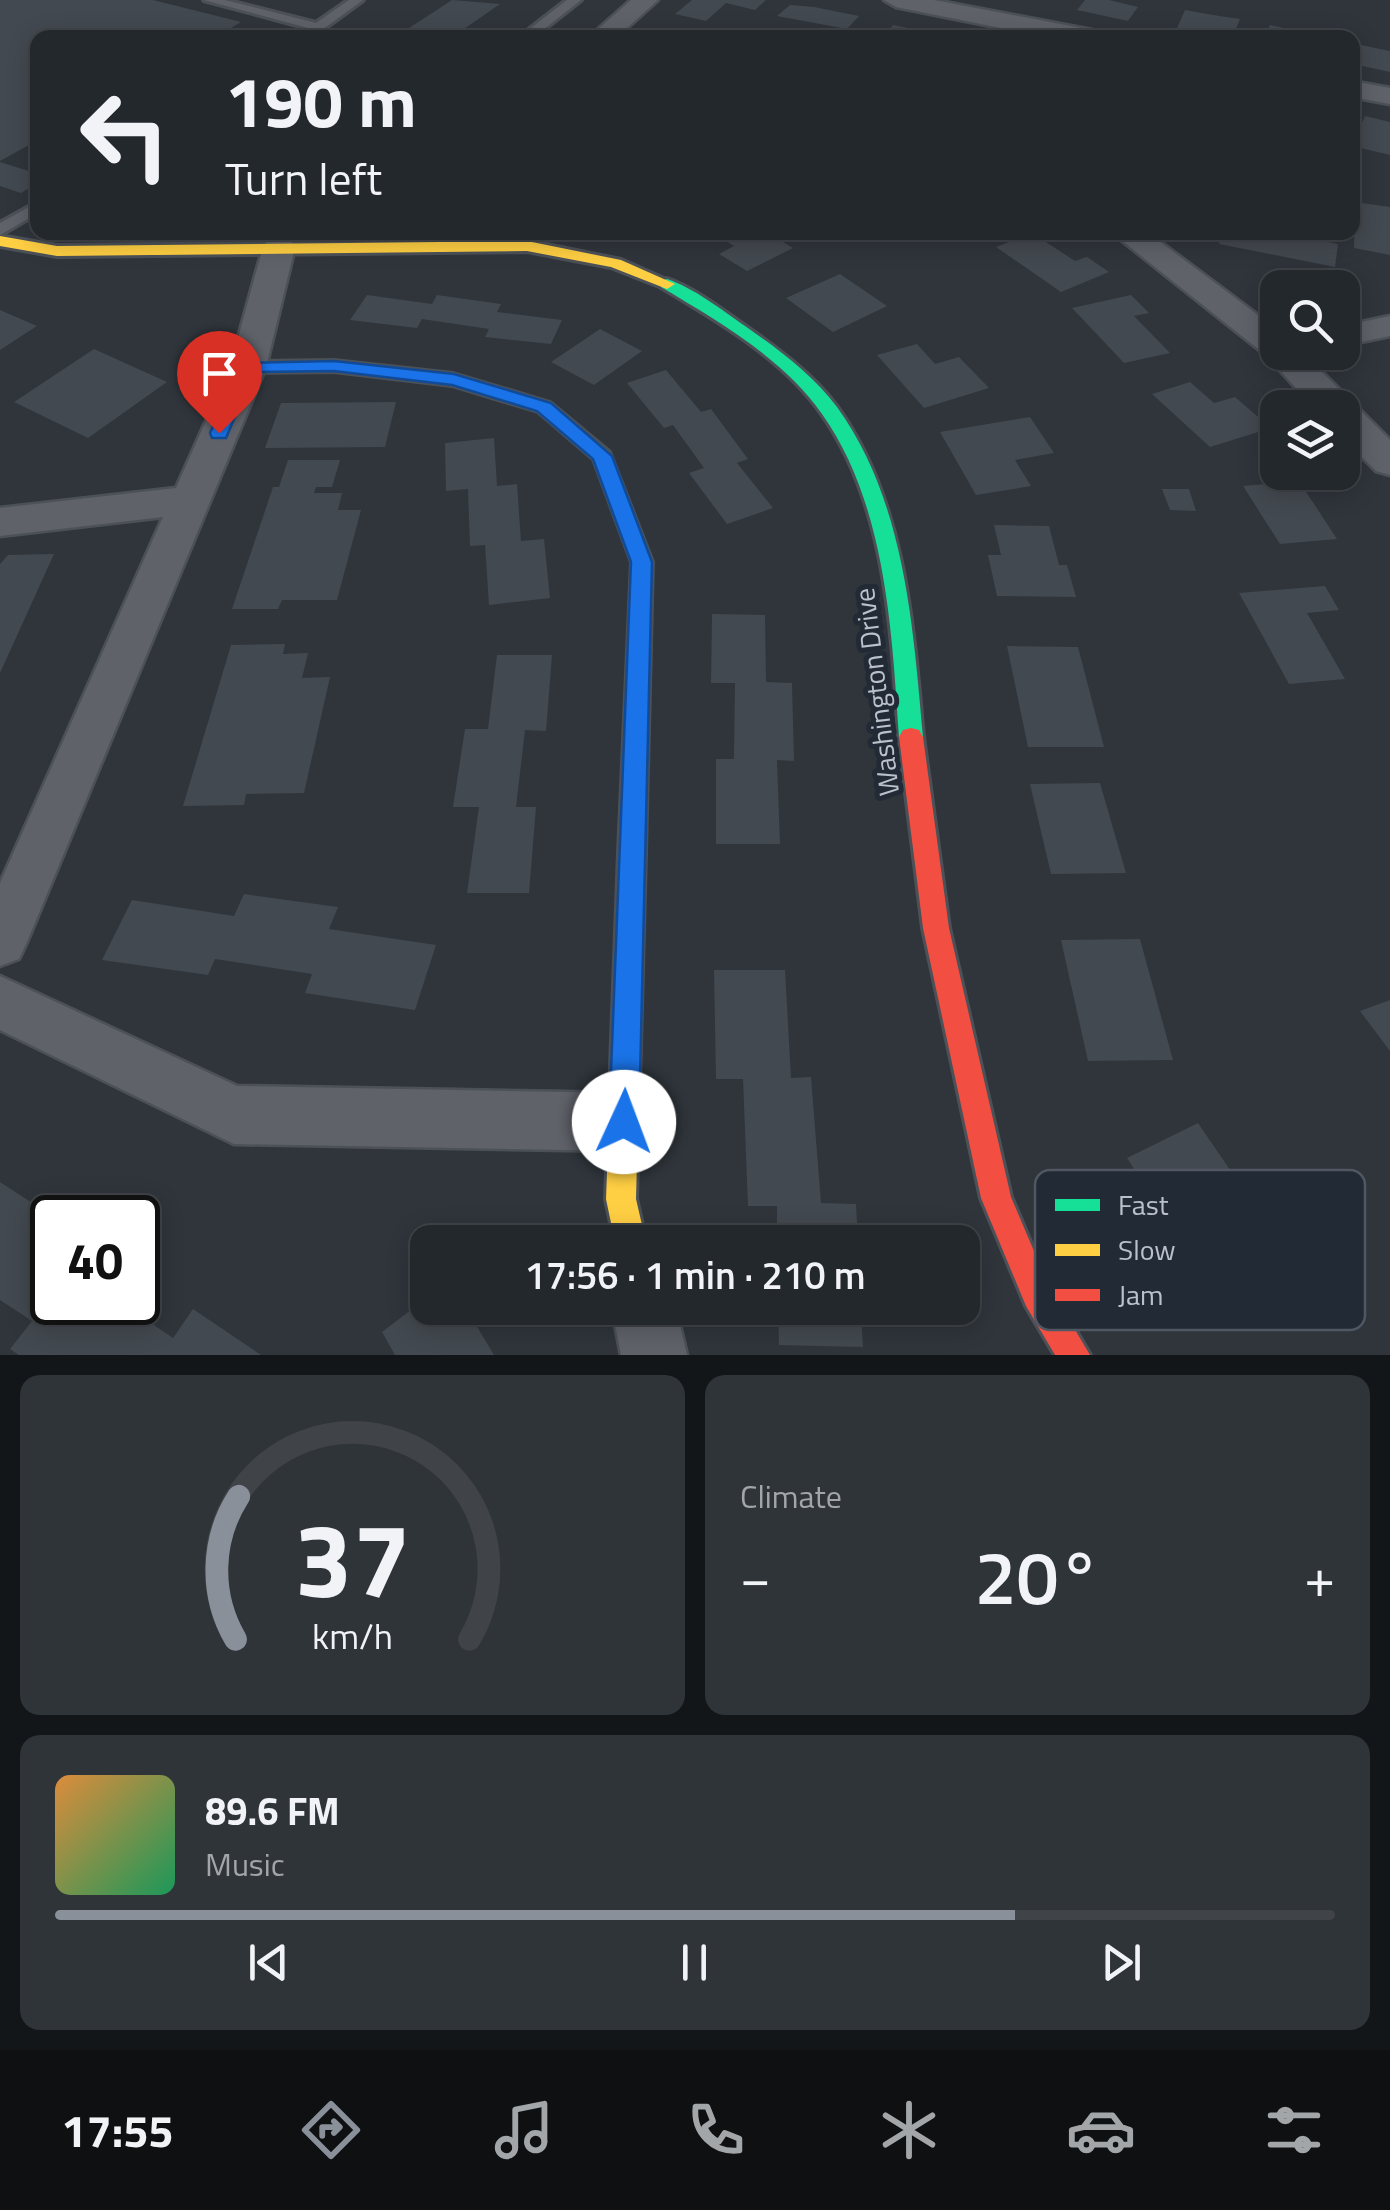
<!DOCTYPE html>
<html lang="en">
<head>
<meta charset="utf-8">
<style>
	body { margin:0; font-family:"Titillium Web",sans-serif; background:#2f3438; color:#f1f3f6; height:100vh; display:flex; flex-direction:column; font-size:38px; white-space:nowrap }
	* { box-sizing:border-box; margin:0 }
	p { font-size:32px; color:#a3a6a9 }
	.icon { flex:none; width:55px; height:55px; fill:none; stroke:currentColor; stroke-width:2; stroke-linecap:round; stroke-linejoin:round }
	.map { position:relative; height:1355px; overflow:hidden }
	.sheet { display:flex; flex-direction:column; gap:20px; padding:20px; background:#131618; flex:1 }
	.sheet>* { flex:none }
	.banner { position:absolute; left:30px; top:30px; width:1330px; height:210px; border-radius:20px; box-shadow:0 5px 25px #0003,0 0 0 2px #404448; background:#23282c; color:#f1f3f6; overflow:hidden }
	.tools { position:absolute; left:1260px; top:270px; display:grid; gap:20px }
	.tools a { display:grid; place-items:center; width:100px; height:100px; border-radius:20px; background:#23282c; box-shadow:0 5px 25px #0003,0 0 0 2px #404448; font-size:50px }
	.speed { position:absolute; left:30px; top:1195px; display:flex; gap:20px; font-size:50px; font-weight:700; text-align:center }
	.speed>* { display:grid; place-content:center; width:130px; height:130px; border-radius:50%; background:#23282c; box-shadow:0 5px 25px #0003,0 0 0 2px #404448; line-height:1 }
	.speed .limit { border:5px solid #111; border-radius:15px; background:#fff; color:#111 }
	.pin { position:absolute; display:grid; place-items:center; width:85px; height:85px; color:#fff; margin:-102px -42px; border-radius:50% 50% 50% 0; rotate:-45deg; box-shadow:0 0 10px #0007 }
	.pin .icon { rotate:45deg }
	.me { position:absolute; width:110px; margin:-55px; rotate:2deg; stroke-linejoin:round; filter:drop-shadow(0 0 8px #0008) }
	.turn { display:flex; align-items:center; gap:35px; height:210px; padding:0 30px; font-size:45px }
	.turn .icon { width:130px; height:130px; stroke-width:2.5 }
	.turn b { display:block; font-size:70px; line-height:85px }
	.big { font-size:75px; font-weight:600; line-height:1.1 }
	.sheet .card { flex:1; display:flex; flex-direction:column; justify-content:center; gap:15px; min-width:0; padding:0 35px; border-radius:20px; background:#2f3438 }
	.sheet .dial { align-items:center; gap:0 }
	.dial svg { height:260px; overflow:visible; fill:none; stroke:#404448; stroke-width:7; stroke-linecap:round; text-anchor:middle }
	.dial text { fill:#f1f3f6; stroke:none }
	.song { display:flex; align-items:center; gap:30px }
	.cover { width:120px; height:120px; border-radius:15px; background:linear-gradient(135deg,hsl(30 70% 55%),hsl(150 70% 35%)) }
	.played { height:10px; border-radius:5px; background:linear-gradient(90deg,#899099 75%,#404448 75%) }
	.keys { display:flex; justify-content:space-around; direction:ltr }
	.heat { display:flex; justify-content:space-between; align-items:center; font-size:55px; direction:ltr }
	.sheet .tiles { flex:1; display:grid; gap:20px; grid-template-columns:1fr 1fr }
	.card:last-child { grid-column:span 2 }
	.trip { position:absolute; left:410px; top:1225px; width:570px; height:100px; border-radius:20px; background:#23282c; box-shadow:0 5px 25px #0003,0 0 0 2px #404448; font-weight:600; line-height:100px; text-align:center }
	.menu { display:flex; height:160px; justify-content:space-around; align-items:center; background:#0e1012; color:#a3a6a9 }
	.menu .icon { width:70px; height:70px }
	.menu .active { color:#899099 }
	.menu b { font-size:45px; color:#f1f3f6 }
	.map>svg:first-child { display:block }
	.building { fill:#434950 }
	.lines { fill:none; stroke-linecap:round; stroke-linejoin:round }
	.lane-casing { stroke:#4c5158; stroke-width:6 }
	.street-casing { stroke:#4c5158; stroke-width:5 }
	.fast-casing { stroke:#4c5158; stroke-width:6 }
	.slow-casing { stroke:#4c5158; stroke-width:6 }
	.jam-casing { stroke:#4c5158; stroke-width:6 }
	.lane { fill:#5f6269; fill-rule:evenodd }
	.street { fill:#5f6269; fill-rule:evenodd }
	.fast { fill:#16e098; fill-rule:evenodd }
	.slow { fill:#ffcf43; fill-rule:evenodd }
	.jam { fill:#f24e42; fill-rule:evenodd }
	.route { fill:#1a73e8; stroke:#114b97; stroke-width:2.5 }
	.labels { text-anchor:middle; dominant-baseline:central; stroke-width:10; stroke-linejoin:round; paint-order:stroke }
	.street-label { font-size:28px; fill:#bac1cb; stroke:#222a36 }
	.key { fill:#222a36; stroke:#505763; stroke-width:2.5 }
	.key-label { font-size:28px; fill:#bac1cb }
</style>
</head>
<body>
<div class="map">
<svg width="1390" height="1355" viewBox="0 0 1390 1355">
	<rect width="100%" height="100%" fill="#2f353b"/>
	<path class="building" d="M0 0H153L241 22 215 38H38V140L0 161Z
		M452 0 500 4 451 38H428L406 30Z
		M692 0H766L755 10 726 3 706 21 675 14Z
		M1085 0H1109L1138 7 1128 21 1077 10Z
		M790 5 814 7 859 16 847 29 777 16Z
		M1185 10 1219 16 1240 19 1234 34 1177 28Z
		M893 25 928 32 935 33 931 38H882Z
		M1270 25 1321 36V38H1263Z
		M1361 45 1390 51V72L1353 64Z
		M1365 116 1390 122V155L1352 146Z
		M0 162 38 174V183L21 193 0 186Z
		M1355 202 1390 207V255L1354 248Z
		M711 232H767L793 248 747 271 719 254 734 246Z
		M1222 232H1279L1338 244 1335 267 1219 244Z
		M1032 233 1075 261 1087 257 1109 272 1061 292 996 247Z
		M840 274 887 306 833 332 786 298Z
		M367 295 432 304 437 295 501 304 497 312 562 320 551 344 485 337 489 329 422 319 417 328 350 320Z
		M1131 295 1149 313 1134 316 1170 353 1124 363 1072 308Z
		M0 310 37 326 0 350Z
		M600 329 642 351 594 385 551 362Z
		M917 344 935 364 959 357 989 388 924 408 877 355Z
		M94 349 167 382 88 438 14 402Z
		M666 370 701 412 711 409 748 459 737 463 773 508 727 524 689 473 704 468 673 425 664 428 627 383Z
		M1190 382 1214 403 1235 397 1271 428 1210 447 1152 394Z
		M396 402 385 447 265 448 281 403Z
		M1030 417 1054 453 1015 460 1031 486 976 495 940 432Z
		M494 438 497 486 517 484 521 541 544 539 550 598 489 605 485 545 470 546 468 489 446 491 445 443Z
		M288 460H340L332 487H316L314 493H342L338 510H361L337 600H282L278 609H232L273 487H279Z
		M1299 481 1337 539 1280 544 1243 486Z
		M1162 489H1189L1196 511 1170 510Z
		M994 525 1049 526 1059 565H1067L1076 597 997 596 988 555H1001Z
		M54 554 0 673V564L8 555Z
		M1325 586 1339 610 1307 613 1345 679 1289 684 1239 593Z
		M712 614 765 615 766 682 792 683 794 761 777 760 780 844H716V759H734L735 683H711Z
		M285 644 283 654 308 653 302 678 330 677 304 793 246 794 244 805 183 806 231 645Z
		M1007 646 1078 647 1104 747H1028Z
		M497 655H552L546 731 525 730 516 807H536L529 893H467L479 807H453L465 729H488Z
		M1100 783 1126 873 1051 874 1030 784Z
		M244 894 338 907 329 929 436 945 415 1010 305 993 312 974 215 959 208 975 102 960 132 900 234 916Z
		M1140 939 1173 1060 1088 1061 1061 940Z
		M714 970H785L791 1078 811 1077 821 1203 856 1204 858 1242H777V1206H748L743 1079H716Z
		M1390 1000V1051L1360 1011Z
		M1198 1123 1280 1243 1208 1283 1127 1158Z
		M0 1182 52 1216V1302H120L173 1338 193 1309 261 1355H19L10 1349 32 1321 0 1300Z
		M428 1297V1308H466L494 1355H395L382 1332Z
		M778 1308H861L863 1347 779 1345Z"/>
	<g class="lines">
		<defs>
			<path id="lane" d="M204 0H225L316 23 349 0H363L311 38 300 35 308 28Z
				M567 0H581L533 38H518Z
				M38 202V213L0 235V223Z"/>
			<path id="street" d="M631 0H658L616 38H588Z
				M884 0H934L1092 30 1104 38H1050L896 7Z
				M1352 81 1390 88V104L1352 97Z
				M1111 232H1147L1278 330V352H1302L1390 440V475L1376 471 1342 437V408H1314L1267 356Z
				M279 237 290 240 295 247 266 367 27 942 19 959 0 966V883L163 517 0 536V508L176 488 230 367 263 247 268 240Z
				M1390 316V336L1342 346V326Z
				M0 976 237 1086 624 1093 645 1101 653 1122 645 1143 624 1151 234 1144 0 1030Z
				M612 1308H676L687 1355H621Z"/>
			<path id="fast" d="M667 279C694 288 722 310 745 326 778 349 813 375 837 407 905 501 913 626 923 737L919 744H903L899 737C892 632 886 504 822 414 784 359 718 321 661 287V281Z
				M334 361 453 374 550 403 609 452 652 562 645 853 641 861 632 864 623 861 619 853 632 562 594 459 538 411 452 385 334 371 248 372 239 367 248 362Z"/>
			<path id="slow" d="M0 236 57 246 527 241 621 260 675 284 667 289 611 267 527 251 57 256 0 246Z
				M632 842 641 845 645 853 636 1199 646 1242H615L606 1199 619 853 623 845Z"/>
			<path id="jam" d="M911 728 919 730 923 737 949 928 1011 1197 1048 1284 1090 1355H1055L1026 1306 981 1198 923 928 899 737 903 730Z"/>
		</defs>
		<use href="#lane" class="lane-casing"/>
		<use href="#street" class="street-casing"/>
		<use href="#fast" class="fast-casing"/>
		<use href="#slow" class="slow-casing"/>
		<use href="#jam" class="jam-casing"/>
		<use href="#lane" class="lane"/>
		<use href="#street" class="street"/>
		<use href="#fast" class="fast"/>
		<use href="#slow" class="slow"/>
		<use href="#jam" class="jam"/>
	</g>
	<path class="route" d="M334 361 454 374 551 403 612 456 652 562 639 1122 634 1132 624 1137 614 1132 609 1122 631 562 593 459 537 411 452 385 334 371 254 372 226 438H212L210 433 241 363Z"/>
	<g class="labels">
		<g class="street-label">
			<text transform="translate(876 692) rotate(-97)">Washington Drive</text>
		</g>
	</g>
	<rect x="1035" y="1170" width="330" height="160" rx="15" class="key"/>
	<rect x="1055" y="1199" width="45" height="12" fill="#16e098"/>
	<rect x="1055" y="1244" width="45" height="12" fill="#ffcf43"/>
	<rect x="1055" y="1289" width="45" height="12" fill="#f24e42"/>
	<g class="key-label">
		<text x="1118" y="1215">Fast</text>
		<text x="1118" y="1260">Slow</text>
		<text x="1118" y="1305">Jam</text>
	</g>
</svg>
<div class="tools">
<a><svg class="icon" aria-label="search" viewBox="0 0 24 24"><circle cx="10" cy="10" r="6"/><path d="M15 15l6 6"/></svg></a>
<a><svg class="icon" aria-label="layers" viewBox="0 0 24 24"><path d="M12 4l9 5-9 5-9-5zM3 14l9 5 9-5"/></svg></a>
</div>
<div class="speed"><div class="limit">40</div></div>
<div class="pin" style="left:219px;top:433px;background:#d93025"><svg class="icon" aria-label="arrive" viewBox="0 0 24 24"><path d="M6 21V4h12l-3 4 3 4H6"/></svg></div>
<svg class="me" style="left:624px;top:1122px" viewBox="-20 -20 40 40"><circle r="19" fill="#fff"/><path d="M0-13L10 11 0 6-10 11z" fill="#1a73e8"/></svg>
<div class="trip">17:56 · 1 min · 210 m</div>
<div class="banner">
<div class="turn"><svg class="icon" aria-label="left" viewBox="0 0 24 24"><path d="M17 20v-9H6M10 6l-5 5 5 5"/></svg><div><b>190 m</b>Turn left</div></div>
</div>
</div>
<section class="sheet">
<div class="tiles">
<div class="card dial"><svg viewBox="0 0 100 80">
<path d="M14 69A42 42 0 1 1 86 69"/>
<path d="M14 69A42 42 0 0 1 15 25" stroke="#899099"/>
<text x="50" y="56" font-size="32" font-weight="700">37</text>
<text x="50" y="72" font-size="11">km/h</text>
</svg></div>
<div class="card"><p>Climate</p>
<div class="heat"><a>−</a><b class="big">20°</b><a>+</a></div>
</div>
<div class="card">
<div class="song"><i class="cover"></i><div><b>89.6 FM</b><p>Music</p></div></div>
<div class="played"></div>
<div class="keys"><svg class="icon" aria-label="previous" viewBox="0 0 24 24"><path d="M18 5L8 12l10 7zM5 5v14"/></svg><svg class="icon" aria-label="pause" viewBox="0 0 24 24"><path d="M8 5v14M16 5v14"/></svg><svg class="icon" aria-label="next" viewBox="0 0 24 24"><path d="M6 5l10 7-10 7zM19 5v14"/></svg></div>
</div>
</div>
</section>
<nav class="menu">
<b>17:55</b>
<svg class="icon active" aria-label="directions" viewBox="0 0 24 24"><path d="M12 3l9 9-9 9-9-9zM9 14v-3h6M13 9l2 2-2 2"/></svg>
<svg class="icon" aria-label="music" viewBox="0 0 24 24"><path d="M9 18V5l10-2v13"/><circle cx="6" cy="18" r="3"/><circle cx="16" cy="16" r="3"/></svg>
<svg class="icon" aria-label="phone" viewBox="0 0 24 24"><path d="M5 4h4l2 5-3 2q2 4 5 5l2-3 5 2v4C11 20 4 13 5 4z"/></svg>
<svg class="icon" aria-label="climate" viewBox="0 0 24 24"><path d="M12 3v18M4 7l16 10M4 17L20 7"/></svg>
<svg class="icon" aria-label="car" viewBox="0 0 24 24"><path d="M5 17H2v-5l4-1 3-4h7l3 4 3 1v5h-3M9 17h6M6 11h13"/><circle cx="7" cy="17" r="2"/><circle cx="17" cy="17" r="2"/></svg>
<svg class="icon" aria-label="filters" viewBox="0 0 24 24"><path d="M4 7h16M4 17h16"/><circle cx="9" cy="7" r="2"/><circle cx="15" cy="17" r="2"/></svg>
</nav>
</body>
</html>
